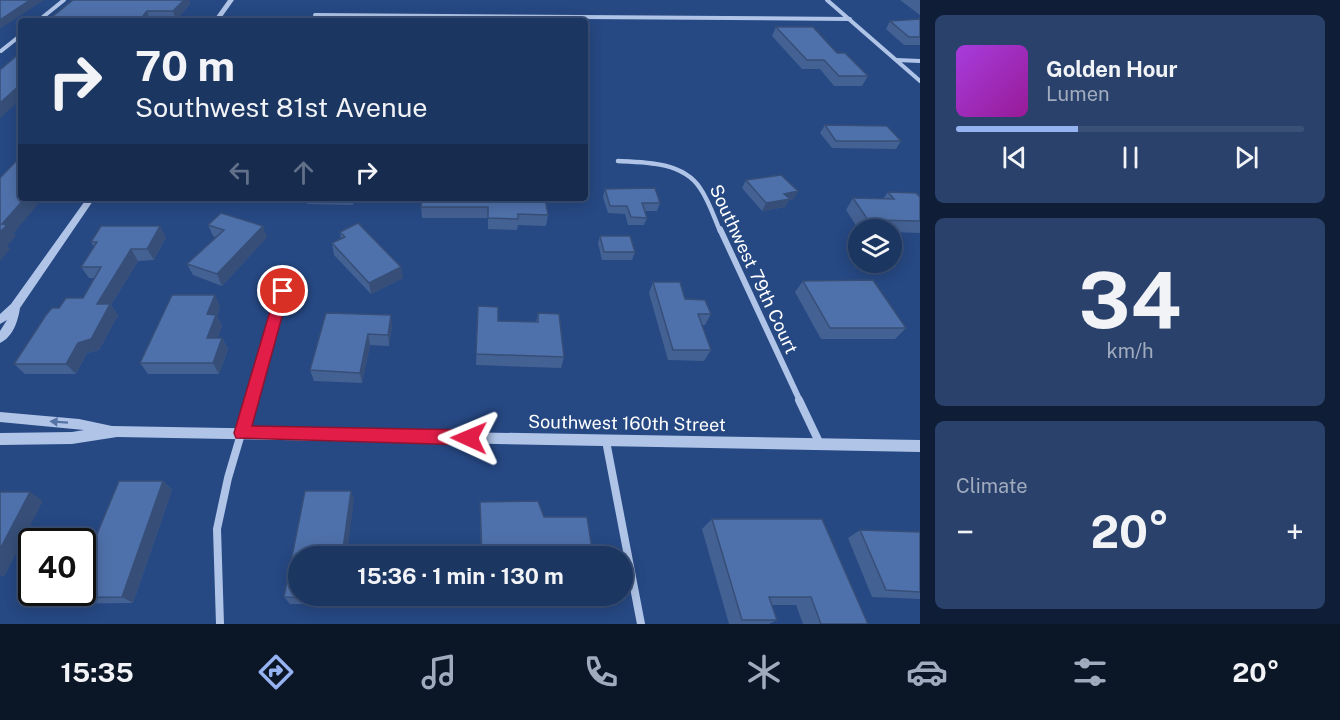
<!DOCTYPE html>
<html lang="en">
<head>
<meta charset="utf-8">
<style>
	body { margin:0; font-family:"Public Sans",sans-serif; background:#29416b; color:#f1f3f6; height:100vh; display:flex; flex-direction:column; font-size:22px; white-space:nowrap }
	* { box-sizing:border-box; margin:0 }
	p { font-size:20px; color:#a0abbe }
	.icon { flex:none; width:33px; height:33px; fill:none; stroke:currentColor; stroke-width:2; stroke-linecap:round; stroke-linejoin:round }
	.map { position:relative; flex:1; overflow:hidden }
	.panel { display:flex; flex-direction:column; gap:15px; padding:15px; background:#0f1e36; width:420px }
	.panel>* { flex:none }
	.top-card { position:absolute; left:18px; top:18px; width:570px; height:183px; border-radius:6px; box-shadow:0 3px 15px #0003,0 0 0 2px #3a5077; background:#1c3662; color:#f1f3f6; overflow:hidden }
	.fabs { position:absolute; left:848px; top:219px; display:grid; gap:12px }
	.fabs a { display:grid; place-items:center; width:54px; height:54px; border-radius:50%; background:#1c3662; box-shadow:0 3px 15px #0003,0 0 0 2px #3a5077; font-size:30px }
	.speed { position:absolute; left:18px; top:528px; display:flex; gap:12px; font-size:30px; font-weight:700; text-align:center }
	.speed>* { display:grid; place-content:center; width:78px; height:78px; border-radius:50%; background:#1c3662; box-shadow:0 3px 15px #0003,0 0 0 2px #3a5077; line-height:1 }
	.speed .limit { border:3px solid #111; border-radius:9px; background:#fff; color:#111 }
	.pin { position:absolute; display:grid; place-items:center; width:51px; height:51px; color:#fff; margin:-26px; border:3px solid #fff; border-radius:50%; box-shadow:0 2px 6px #0007 }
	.me { position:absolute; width:66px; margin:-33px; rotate:271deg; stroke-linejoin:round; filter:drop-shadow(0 0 4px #0008) }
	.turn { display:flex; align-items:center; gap:21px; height:126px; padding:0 18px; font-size:27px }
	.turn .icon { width:78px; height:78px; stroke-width:2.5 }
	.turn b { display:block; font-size:42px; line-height:51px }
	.lanes { display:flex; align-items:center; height:57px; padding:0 18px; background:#0003; justify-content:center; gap:30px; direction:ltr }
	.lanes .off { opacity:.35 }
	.big { font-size:45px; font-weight:700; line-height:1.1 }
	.panel .widget { flex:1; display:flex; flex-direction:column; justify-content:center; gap:9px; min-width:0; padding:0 21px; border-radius:9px; background:#29416b }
	.panel .dial { align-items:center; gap:0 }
	.dial b { font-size:78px; line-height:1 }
	.song { display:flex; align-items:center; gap:18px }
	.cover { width:72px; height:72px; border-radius:9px; background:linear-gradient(135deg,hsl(280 70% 55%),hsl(300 70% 35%)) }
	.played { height:6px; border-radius:3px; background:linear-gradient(90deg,#95b2f1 35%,#3a5077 35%) }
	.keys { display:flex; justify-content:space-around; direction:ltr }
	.heat { display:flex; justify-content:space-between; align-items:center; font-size:33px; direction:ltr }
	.trip { position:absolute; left:288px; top:546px; width:345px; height:60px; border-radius:30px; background:#1c3662; box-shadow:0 3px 15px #0003,0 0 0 2px #3a5077; font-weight:700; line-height:60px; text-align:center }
	.menu { display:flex; height:96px; justify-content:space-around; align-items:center; background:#0b1627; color:#a0abbe }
	.menu .icon { width:42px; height:42px }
	.menu .active { color:#95b2f1 }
	.menu b { font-size:27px; color:#f1f3f6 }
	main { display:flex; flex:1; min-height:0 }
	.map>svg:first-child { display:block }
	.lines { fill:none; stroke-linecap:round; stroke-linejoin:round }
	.minor-far3 { stroke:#afc4e7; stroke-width:4 }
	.minor-far2 { stroke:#afc4e7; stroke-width:4.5 }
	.minor-far1 { stroke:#afc4e7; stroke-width:6 }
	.minor { stroke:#afc4e7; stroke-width:8 }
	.tertiary { fill:#afc4e7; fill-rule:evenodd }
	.wall { fill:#446193 }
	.shaded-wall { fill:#374f78 }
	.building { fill:#4f71ab; stroke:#374f78; stroke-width:1.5 }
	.oneway { fill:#5673a6 }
	.route { fill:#e11d48; stroke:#92132f; stroke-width:1.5 }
	.labels { text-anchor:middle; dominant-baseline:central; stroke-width:4.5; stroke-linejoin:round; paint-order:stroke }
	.street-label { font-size:18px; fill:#fff; stroke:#264883 }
</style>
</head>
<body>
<main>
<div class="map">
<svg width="920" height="624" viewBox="0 0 920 624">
	<rect width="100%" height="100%" fill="#264883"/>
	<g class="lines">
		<path class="minor-far3" d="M827 0 920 81
			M315 15 850 19
			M38 21 64 0
			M1 51 21 35
			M897 60 920 61"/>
		<path class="minor-far2" d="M618 161C645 162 683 162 700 188 709 201 714 217 720 231"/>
		<path class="minor-far1" d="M720 229 800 401
			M251 401 283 291"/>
		<path class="minor" d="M799 400 820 444
			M606 441 641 624
			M220 624 217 529 228 478 251 400"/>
		<path class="tertiary" d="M228 0H234L219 21H213Z
			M87 198H95L20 308C18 321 13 337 0 343V331L7 320 0 324V314L11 304Z
			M0 412 79 419 112 426 920 440V452L117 437 72 444 0 445V433L72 432 84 430 0 422Z"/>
	</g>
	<path class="wall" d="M73 0H189L190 4 176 20H150L149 21H47Z
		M900 0H920V15Z
		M920 19V45H904L886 29 890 21Z
		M776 27 837 53 868 76 862 86H834L820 69H802L772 36Z
		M825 125 901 141 896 149 832 148 820 133Z
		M746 180 794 199 789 200 785 207 762 211 742 188Z
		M605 189 660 203 657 211H645L647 218 644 225H628L625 214 608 213 603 197Z
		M888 192 920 197V233L891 232V230H859L846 210 853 198 883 199Z
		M204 198H276V199Z
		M306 198H355L353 205 307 204Z
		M394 198H555L546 204 548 215 546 226 518 225 517 230 488 229V218H422L421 207 422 199Z
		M208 225 267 237 222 286 193 275 187 264 216 237 213 236Z
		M340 232 403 278 371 294 334 255 332 243 341 239Z
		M600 236 635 252 632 260H602L598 243Z
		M166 237 154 260 138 261 111 305 118 315 99 350 87 353 76 374H25L14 364 59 308 83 298 94 278H89L81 267 94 247 91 242Z
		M803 281 906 328 895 339H821L795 292Z
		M653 282 711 314 705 325H702L711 350 704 361 668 360 649 293Z
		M220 306 217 316 222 326 217 338H222L228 349 219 374H148L140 363Z
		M478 306 498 321 536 322 538 313 564 357 561 368 476 365Z
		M326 313 392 326 389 346 370 345 362 383 314 381 310 370Z
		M163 481 172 490 133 603 44 604 30 598 87 558Z
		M354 500 298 596H366L365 604H290L284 597Z
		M480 502 544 517 593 556H481Z
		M712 519 868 624H803L796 605H772L777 620 769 624H729L702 529Z
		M860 530 920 532V599L872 597 848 538Z
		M540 596H596L594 598 541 599Z"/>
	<path class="shaded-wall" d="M30 0H44L0 29V20Z
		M182 0H189L190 4 176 20 173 11Z
		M147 11 150 20 149 21H139Z
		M21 84V99L0 118V103Z
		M798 191 794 199 789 200 785 207 762 211 766 203 784 194Z
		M25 198H43L14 233 16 236 7 246 10 249 0 261V232L2 224Z
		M544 198H555L543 206Z
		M160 226 166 237 154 260 147 249Z
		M263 226 267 237 222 286 217 274Z
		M131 249 138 261 111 305 118 315 99 350 87 353 76 374 66 364 97 304Z
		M401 267 403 278 371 294 369 283Z
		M215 295 220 306 217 316 222 326 213 349 207 338V314Z
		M391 315 392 326 389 346 388 335Z
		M368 334 370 345 362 383 360 373Z
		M222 338 228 349 219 374 213 363Z
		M163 481 172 490 133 603 122 597Z
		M351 491 354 500 347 556H342Z
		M30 492 43 501 4 577 0 575V549Z
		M362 596H366L365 604 362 598Z"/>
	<path class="building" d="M0 0H30L0 20Z
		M73 0H184L173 11H147L139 21H47Z
		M328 19H347L346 21H327Z
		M920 19V37H909L890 21Z
		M776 27H813L837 53H845L868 76H839L824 60H807Z
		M21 52V84L0 103V70Z
		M825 125 887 126 901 141H836Z
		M21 156V198H25L2 224 7 225 0 232V178Z
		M781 175 798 191 784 194 790 199 766 203 746 180Z
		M655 188 660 203H642L647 218 631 217 627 206H610L605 189Z
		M888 192 916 193 920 197V221L868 220 853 198 894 199Z
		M422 198H545L548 215 518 214V219L488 218V207H421Z
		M221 213 263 226 217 274 187 264 224 230 208 225Z
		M358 223 401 267 369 283 332 243 345 237 340 232Z
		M101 226H160L147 249H131L97 304H110L91 339 78 343 66 364H14L46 315 52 308H59L66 298H83L101 267H81L97 242H91Z
		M600 236H630L635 252H604Z
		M873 280 906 328H830L803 281Z
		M653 282H680L685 299 705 300 711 314H698L711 350H673Z
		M172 295H215L207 314 216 315 207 338H222L213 363H140Z
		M478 306 498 307V321L538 322V313L559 314 564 357 476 354Z
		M326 313 391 315 388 335 368 334 360 373 310 370Z
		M119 481H163L122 597 30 598 32 592H82V558H87Z
		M305 491H351L342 556H298V596H362V598L284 597Z
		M0 492H30L0 549Z
		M538 501 544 517H587L593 556H482L480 502Z
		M712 519H822L868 624H821L811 597H769L777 620H742Z
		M860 530 920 532V592L886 590Z"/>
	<defs><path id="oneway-solid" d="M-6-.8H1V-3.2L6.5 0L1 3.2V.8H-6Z" transform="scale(1.5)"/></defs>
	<use class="oneway" href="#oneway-solid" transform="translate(59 422) rotate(-176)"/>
	<path class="route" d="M283 286 289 291 252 426 469 430 475 432 478 438 475 443 469 445 236 438 234 433 276 291Z"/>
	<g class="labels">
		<g class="street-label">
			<text transform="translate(754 269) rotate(65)">Southwest 79th Court</text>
			<text transform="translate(627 423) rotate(1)">Southwest 160th Street</text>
		</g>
	</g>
</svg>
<div class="fabs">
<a><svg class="icon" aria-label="layers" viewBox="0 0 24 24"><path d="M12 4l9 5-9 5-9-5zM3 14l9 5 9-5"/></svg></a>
</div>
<div class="speed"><div class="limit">40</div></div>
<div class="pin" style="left:283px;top:291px;background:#d93025"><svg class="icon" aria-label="arrive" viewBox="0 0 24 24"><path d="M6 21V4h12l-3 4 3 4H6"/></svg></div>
<svg class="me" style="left:469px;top:438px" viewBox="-20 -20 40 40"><path d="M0-17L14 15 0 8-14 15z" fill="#e11d48" stroke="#fff" stroke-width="4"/></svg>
<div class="trip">15:36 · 1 min · 130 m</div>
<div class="top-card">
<div class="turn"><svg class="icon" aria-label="right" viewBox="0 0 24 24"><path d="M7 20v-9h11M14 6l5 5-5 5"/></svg><div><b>70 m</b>Southwest 81st Avenue</div></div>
<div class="lanes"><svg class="icon off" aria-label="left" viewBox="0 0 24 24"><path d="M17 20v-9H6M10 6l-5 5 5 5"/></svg><svg class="icon off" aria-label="ahead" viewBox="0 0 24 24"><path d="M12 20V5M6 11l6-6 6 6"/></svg><svg class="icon" aria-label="right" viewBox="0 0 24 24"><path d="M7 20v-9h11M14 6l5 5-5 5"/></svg></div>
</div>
</div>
<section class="panel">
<div class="widget">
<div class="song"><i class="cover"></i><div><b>Golden Hour</b><p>Lumen</p></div></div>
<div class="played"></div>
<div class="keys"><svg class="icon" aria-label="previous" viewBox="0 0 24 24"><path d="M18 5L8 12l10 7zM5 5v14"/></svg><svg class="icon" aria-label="pause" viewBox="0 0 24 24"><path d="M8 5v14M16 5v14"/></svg><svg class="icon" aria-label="next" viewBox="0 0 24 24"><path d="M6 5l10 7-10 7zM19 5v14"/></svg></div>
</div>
<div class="widget dial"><b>34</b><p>km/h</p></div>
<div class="widget"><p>Climate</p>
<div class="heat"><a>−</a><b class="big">20°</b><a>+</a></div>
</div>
</section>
</main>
<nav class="menu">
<b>15:35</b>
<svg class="icon active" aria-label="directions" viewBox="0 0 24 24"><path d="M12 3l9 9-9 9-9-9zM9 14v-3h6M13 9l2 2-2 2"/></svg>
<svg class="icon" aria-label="music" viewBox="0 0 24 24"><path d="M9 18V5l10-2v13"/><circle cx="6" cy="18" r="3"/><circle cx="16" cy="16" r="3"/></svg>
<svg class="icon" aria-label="phone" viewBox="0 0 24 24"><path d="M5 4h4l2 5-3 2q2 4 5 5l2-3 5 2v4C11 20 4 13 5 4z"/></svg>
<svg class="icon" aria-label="climate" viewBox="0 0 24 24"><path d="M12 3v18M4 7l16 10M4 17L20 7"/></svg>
<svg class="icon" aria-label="car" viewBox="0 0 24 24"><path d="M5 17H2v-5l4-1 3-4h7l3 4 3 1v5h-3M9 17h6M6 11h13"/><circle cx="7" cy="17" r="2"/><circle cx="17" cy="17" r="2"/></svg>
<svg class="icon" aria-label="filters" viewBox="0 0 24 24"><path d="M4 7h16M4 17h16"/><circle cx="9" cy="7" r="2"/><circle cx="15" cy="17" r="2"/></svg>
<b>20°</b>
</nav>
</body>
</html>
